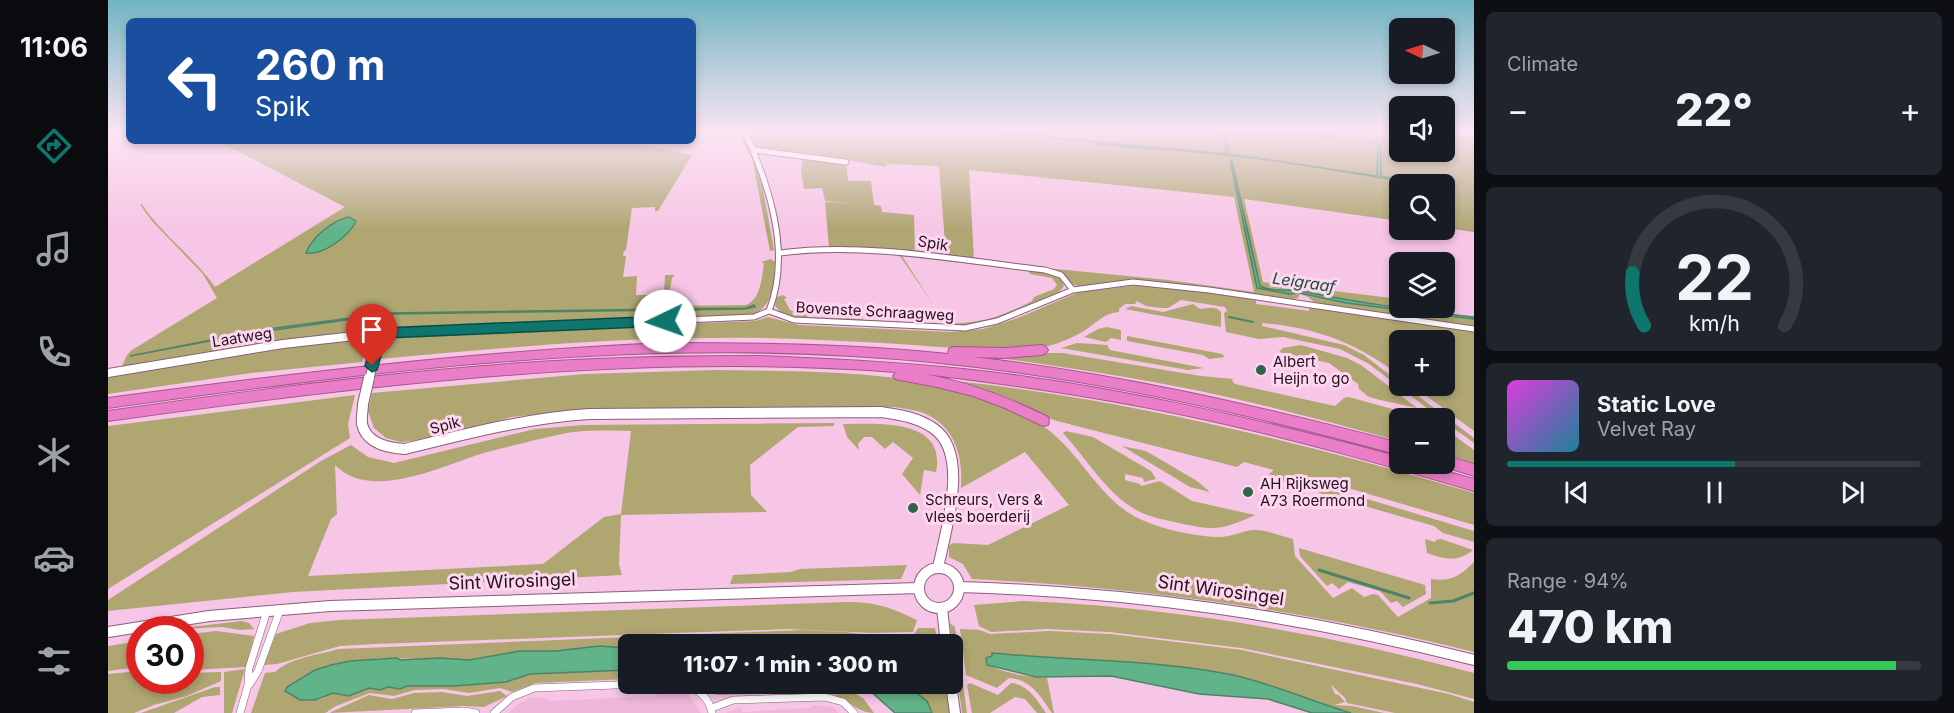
<!DOCTYPE html>
<html lang="en">
<head>
<meta charset="utf-8">
<style>
	body { margin:0; font-family:Inter,sans-serif; background:#20242c; color:#f1f3f6; height:100vh; display:flex; flex-direction:column; font-size:22px; white-space:nowrap }
	* { box-sizing:border-box; margin:0 }
	p { font-size:20px; color:#9ea1a6 }
	.icon { flex:none; width:33px; height:33px; fill:none; stroke:currentColor; stroke-width:2; stroke-linecap:round; stroke-linejoin:round }
	.map { position:relative; flex:1; overflow:hidden }
	.side { display:flex; flex-direction:column; gap:12px; padding:12px; background:#0d0f14; width:480px }
	.side>* { flex:none }
	.guide { position:absolute; left:18px; top:18px; width:570px; height:126px; border-radius:9px; box-shadow:0 3px 9px #0003; background:#1a4fa0; color:#fff; overflow:hidden }
	.needle { width:39px; rotate:274deg }
	.controls { position:absolute; left:1281px; top:18px; display:grid; gap:12px }
	.controls a { display:grid; place-items:center; width:66px; height:66px; border-radius:9px; background:#171b24; box-shadow:0 3px 9px #0003; font-size:30px }
	.speed { position:absolute; left:18px; top:616px; display:flex; gap:12px; font-size:30px; font-weight:700; text-align:center }
	.speed>* { display:grid; place-content:center; width:78px; height:78px; border-radius:50%; background:#171b24; box-shadow:0 3px 9px #0003; line-height:1 }
	.speed .limit { border:9px solid #d22; background:#fff; color:#111 }
	.pin { position:absolute; display:grid; place-items:center; width:51px; height:51px; color:#fff; margin:-62px -26px; border-radius:50% 50% 50% 0; rotate:-45deg; box-shadow:0 0 6px #0007 }
	.pin .icon { rotate:45deg }
	.me { position:absolute; width:66px; margin:-33px; rotate:267deg; stroke-linejoin:round; filter:drop-shadow(0 0 4px #0008) }
	.turn { display:flex; align-items:center; gap:21px; height:126px; padding:0 30px; font-size:27px }
	.turn .icon { width:78px; height:78px; stroke-width:2.5 }
	.turn b { display:block; font-size:42px; line-height:51px }
	.big { font-size:45px; font-weight:800; line-height:1.1 }
	.side .card { flex:1; display:flex; flex-direction:column; justify-content:center; gap:9px; min-width:0; padding:0 21px; border-radius:9px; background:#20242c }
	.side .dial { align-items:center; gap:0 }
	.dial svg { height:156px; overflow:visible; fill:none; stroke:#363941; stroke-width:7; stroke-linecap:round; text-anchor:middle }
	.dial text { fill:#f1f3f6; stroke:none }
	.song { display:flex; align-items:center; gap:18px }
	.cover { width:72px; height:72px; border-radius:9px; background:linear-gradient(135deg,hsl(300 70% 55%),hsl(190 70% 35%)) }
	.played { height:6px; border-radius:3px; background:linear-gradient(90deg,#0f766e 55%,#363941 55%) }
	.keys { display:flex; justify-content:space-around; direction:ltr }
	.heat { display:flex; justify-content:space-between; align-items:center; font-size:33px; direction:ltr }
	.charge { height:9px; border-radius:4px; background:linear-gradient(90deg,#34c759 94%,#363941 0) }
	.trip { position:absolute; left:510px; top:634px; width:345px; height:60px; border-radius:9px; background:#171b24; box-shadow:0 3px 9px #0003; font-weight:800; line-height:60px; text-align:center }
	main { display:flex; flex:1; min-height:0 }
	.tabs { display:flex; flex-direction:column; width:108px; justify-content:space-around; align-items:center; background:#090b0e; color:#9ea1a6 }
	.tabs .icon { width:42px; height:42px }
	.tabs .current { color:#0f766e }
	.tabs b { font-size:27px; color:#f1f3f6 }
	.map>svg:first-child { display:block }
	.built { fill:#efb6da }
	.green { fill:#afa672; fill-rule:evenodd }
	.water { fill:#61b389; stroke:#4e8369; stroke-width:1.5 }
	.lines { fill:none; stroke-linecap:round; stroke-linejoin:round }
	.stream-far1 { stroke:#4e8369; stroke-width:2 }
	.stream { stroke:#4e8369; stroke-width:3 }
	.street-far1-casing { stroke:#8a5e7b; stroke-width:7 }
	.street-casing { stroke:#8a5e7b; stroke-width:8 }
	.secondary-far1-casing { stroke:#8a5e7b; stroke-width:10 }
	.secondary-casing { stroke:#8a5e7b; stroke-width:12 }
	.highway-casing { stroke:#a5588d; stroke-width:2 }
	.street-far1 { stroke:#fff; stroke-width:5 }
	.street { stroke:#fff; stroke-width:7 }
	.secondary-far1 { stroke:#fff; stroke-width:8 }
	.secondary { stroke:#fff; stroke-width:10 }
	.highway { fill:#eb7ec9; fill-rule:evenodd }
	.secondary-bridge-far1-casing { stroke:#8a5e7b; stroke-width:10; stroke-linecap:butt }
	.secondary-bridge-casing { stroke:#8a5e7b; stroke-width:12; stroke-linecap:butt }
	.secondary-bridge-far1 { stroke:#fff; stroke-width:8 }
	.secondary-bridge { stroke:#fff; stroke-width:10 }
	.route { fill:#0f766e; stroke:#0a4d48; stroke-width:1.5 }
	.poi-dot { fill:#2f644a; stroke:#fed6ef; stroke-width:2 }
	.labels { text-anchor:middle; dominant-baseline:central; stroke-width:6; stroke-linejoin:round; paint-order:stroke }
	.street-label { font-size:15px; fill:#23121e; stroke:#fed6ef }
	.poi-label { font-size:15px; fill:#23121e; stroke:#fed6ef; text-anchor:start }
	.water-label { font-size:16px; font-style:italic; fill:#115136; stroke:#fed6ef }
	.near-street-label { font-size:18px; fill:#23121e; stroke:#fed6ef }
</style>
</head>
<body>
<main>
<nav class="tabs">
<b>11:06</b>
<svg class="icon current" aria-label="directions" viewBox="0 0 24 24"><path d="M12 3l9 9-9 9-9-9zM9 14v-3h6M13 9l2 2-2 2"/></svg>
<svg class="icon" aria-label="music" viewBox="0 0 24 24"><path d="M9 18V5l10-2v13"/><circle cx="6" cy="18" r="3"/><circle cx="16" cy="16" r="3"/></svg>
<svg class="icon" aria-label="phone" viewBox="0 0 24 24"><path d="M5 4h4l2 5-3 2q2 4 5 5l2-3 5 2v4C11 20 4 13 5 4z"/></svg>
<svg class="icon" aria-label="climate" viewBox="0 0 24 24"><path d="M12 3v18M4 7l16 10M4 17L20 7"/></svg>
<svg class="icon" aria-label="car" viewBox="0 0 24 24"><path d="M5 17H2v-5l4-1 3-4h7l3 4 3 1v5h-3M9 17h6M6 11h13"/><circle cx="7" cy="17" r="2"/><circle cx="17" cy="17" r="2"/></svg>
<svg class="icon" aria-label="filters" viewBox="0 0 24 24"><path d="M4 7h16M4 17h16"/><circle cx="9" cy="7" r="2"/><circle cx="15" cy="17" r="2"/></svg>
</nav>
<div class="map">
<svg width="1366" height="713" viewBox="0 0 1366 713">
	<rect width="100%" height="100%" fill="#f7c5e5"/>
	<path class="built" d="M553 691 579 692 593 713H400L410 704 424 697 439 698 442 701 548 696Z
		M707 705 725 707 731 713H618L632 707 635 712 702 708Z"/>
	<path class="green" d="M628 130 638 148 629 130H635L653 178 666 250 662 251 644 158Z
		M638 130H1291L1292 152H1336L1337 131 1366 138V232L1337 228 1336 184H1292L1291 221 1136 199 1155 282 1291 299V307L1152 286 1133 200 1129 198 1149 288 1181 294 1192 293 1238 303 1366 319V327L1207 303 1200 297 1192 294 1190 298 1182 300 1041 281 970 286 962 283 955 277 917 266 1060 280 1146 292 1126 197 861 170 866 259 838 255 831 166 779 164 778 167 740 160 648 149Z
		M110 141H516L584 155 550 211H547V207L524 208 518 250 516 251 515 256H518L515 277 529 276 528 295H551L556 292 557 275H567L564 278 559 306 638 305C653 299 654 277 656 263L653 262 663 259 667 262C666 287 666 311 637 316L281 329 222 335 13 368 19 355 24 350 109 298 95 274 44 221 32 205 34 204C54 235 86 257 107 287L237 207ZM646 305 636 309 282 314 144 333 23 356 160 329 280 313 638 308Z
		M695 157 738 162 740 181H763L766 205 773 206 774 212 806 215 807 253 704 248 721 247 717 202 743 203 717 201 714 188 696 189 693 171Z
		M795 255 942 272 952 277 956 286 951 292C924 303 898 318 869 323 836 329 800 324 767 322L762 320C801 322 842 328 880 319 895 315 910 308 924 301L926 297 946 289 949 285 944 278 922 274 920 271 794 256 825 304 792 256Z
		M1030 285 1057 286 1148 299V304L1201 311V306L1366 331V431L1305 386H1336V340H1292L1291 375C1249 343 1207 327 1154 323V326L1236 345 1256 355 1291 382 1292 386H1297L1366 438V443L1337 422 1336 418H1332L1261 364 1232 349 1175 337 1151 339 1118 332 1116 313 1119 311 1117 307 1073 300 1060 308H1054L1038 306 1029 301 1027 304H1017L1011 309V312C996 313 988 323 976 331 959 341 939 348 920 349 869 351 825 346 775 343 719 340 663 337 607 338 495 338 383 349 272 359L275 344 284 335 648 321 660 317 691 325 843 332 875 329 910 318 971 292Z
		M675 295 679 298 676 299 682 310 686 312 684 313 686 316 694 312 688 304 690 303 700 317 756 319 754 322C735 321 674 324 667 305L669 297Z
		M1085 304 1092 309C1099 309 1106 305 1113 312V327L1017 309 1023 306 1055 312Z
		M999 327 1013 330V340L1003 338 998 342 976 337 990 329Z
		M1019 336 1114 354 1117 357 1101 359 1095 355 1019 341Z
		M248 339 251 348 257 351 254 362 143 373 0 394V376L162 349Z
		M969 343 999 345 1002 350 1096 368 1080 370 953 348Z
		M1193 345 1239 358 1253 365 1309 408 1272 400 1261 397 1251 389 1250 384 1221 363 1171 352 1175 348Z
		M939 353H955L1093 376 1125 379 1124 381 1127 384 1227 406 1236 398 1241 397 1317 418H1292L1291 441C1225 423 1159 405 1092 391 1023 377 954 367 885 357Z
		M608 370C708 372 845 367 932 424 972 449 990 501 1034 520 1056 530 1086 536 1109 537 1122 538 1133 531 1145 530 1158 529 1172 536 1185 539L1187 556 1225 598 1244 588 1256 597 1265 594 1270 595 1290 617 1323 598V579C1343 582 1352 576 1366 562V652C1198 610 1037 588 864 579L855 564 841 557V546L845 543 880 545 961 505 917 452 853 488C855 458 848 429 820 415 811 410 797 409 787 407L470 410 404 417 325 439 293 442 278 438 266 428 260 411 264 393 477 374Z
		M828 379C1012 397 1189 441 1366 493V525L1223 483C1210 483 1200 490 1190 489L1161 474 1166 470 1136 462 1129 467 949 421Z
		M247 395 240 424 242 438 0 589V426Z
		M726 423V426L690 427 642 465 643 495 659 512 513 515 511 565 514 575 185 592 0 611V600L213 461 243 445 260 457 286 463 427 429 475 425ZM523 431 513 514 496 517 435 564 200 576 223 519 229 514 227 465C263 503 338 464 379 452 404 446 429 439 454 434 476 429 501 431 523 431Z
		M735 424C769 424 839 418 828 472L816 470 812 495 794 474 805 458 785 442 777 449 764 437H756L750 444 751 450 739 437Z
		M1337 429 1366 450V463L1337 454Z
		M958 431 985 437 1043 471 1048 479 1036 482 1035 478 1017 474V480L1032 484 1033 486 1052 481 1084 501 1147 515C1114 530 1107 531 1071 523 1058 520 1044 518 1032 512 1000 496 978 458 955 433Z
		M1014 446 1038 451 1089 481 1102 492 1082 487Z
		M1213 490 1239 493 1366 531V542L1335 533 1326 526 1211 493Z
		M1317 539 1327 542 1328 540 1333 539 1365 550C1349 563 1337 559 1319 553Z
		M1191 548 1317 585 1318 594 1295 607 1289 601 1283 603 1272 591 1240 582 1231 589 1224 583 1219 586 1192 556Z
		M799 565 793 579 622 584 625 575 683 572 692 569Z
		M915 601C1068 607 1219 634 1366 673V699L1309 684 1133 648 1001 632 939 629 883 632 871 626 866 605Z
		M738 602C767 602 782 607 809 620L805 632 764 633 680 629 267 644 232 646 169 664 155 665 168 634 202 623 232 620Z
		M134 621 141 623 146 629 132 630 113 627 56 630Z
		M842 623 847 627 859 713H854Z
		M810 628H827L830 645H800Z
		M852 629 872 630 882 634 941 631 1003 634 1134 650 1341 694 1366 702V713H1287L1239 703 1237 698 1223 685 1227 694 1231 695 1237 702 1226 705 1244 706 1276 713H1243L1149 681 888 654 881 659V665C898 674 921 677 939 678L946 713H944C933 697 923 679 901 678L889 688 858 675Z
		M694 630C716 632 764 629 780 645H520V648L491 646 448 651H412L361 660 272 658C250 662 228 663 207 670 197 674 189 683 178 687L177 691 197 701 213 699 225 693 243 696 261 688 272 690 280 687 292 689 299 686H347L398 682 422 674 520 670V679L428 683 404 692 392 688 361 693 336 689 307 690 286 696 262 693 228 706 217 713H143L157 673 167 672C182 658 209 655 231 649Z
		M108 631 146 636 138 667 83 670V634Z
		M31 641V667L0 671V646Z
		M137 669 124 713H116V672Z
		M31 671 32 681H82L83 673 113 672V681L79 696 46 705 26 713H0V674Z
		M862 683 890 695 903 683C921 685 928 699 938 713H929L917 699 907 697 882 713H864L859 685Z
		M595 684H729L755 698 766 713C748 713 737 696 718 692L609 695 601 693 592 686Z
		M778 684H838L842 713H824C814 686 798 696 778 684Z
		M107 687H112V695L94 697 66 713H33Z
		M392 691 399 696 376 707 356 706 221 713 261 695 284 699 306 693 334 692 359 696Z"/>
	<path class="water" d="M865 130 1118 154 1115 133 1089 130H1182L1223 136 1228 138 1154 135 1131 137 1121 134 1119 140 1121 154 1269 176 1270 145 1262 141 1273 144V176L1313 184 1156 159Z
		M1122 160 1124 161 1152 286C1165 292 1179 289 1193 291 1250 303 1308 310 1366 317V319L1238 303 1192 293 1181 294 1149 288Z
		M241 217 248 221C241 236 215 256 198 253 203 238 225 220 241 217Z
		M646 305 647 307 636 309 282 314 144 333 22 356 160 329 280 313 638 308Z
		M491 646 520 648V670L422 674 398 682 347 686H299L292 689 280 687 272 690 261 688 241 696 225 693 207 700H192L177 691 179 687 207 670 223 665 242 661 288 658 293 660 331 658 361 660 412 651H448Z
		M884 653C964 661 1045 659 1125 675 1165 684 1203 701 1243 713H1204L1160 699 1091 694 1003 676 928 677 879 665 878 658 884 656Z
		M747 684H778L790 690 807 692 819 701 824 713H787L761 690Z"/>
	<g class="lines">
		<path class="stream-far1" d="M988 144 1045 149
			M1121 317 1145 322"/>
		<path class="stream" d="M1211 570 1301 598
			M1322 603 1345 601 1366 593"/>
		<defs>
			<path id="street-far1" d="M647 150 738 162
				M672 253C759 242 850 260 937 270L953 275 965 290
				M661 311 686 320 857 328 889 321 965 290 1025 282 1101 290 1366 329
				M273 333 646 317 661 311C684 253 661 184 636 130"/>
			<path id="street" d="M574 684C589 688 601 697 604 713
				M141 685 150 671 172 610
				M604 708 625 700 717 697 735 702 746 713
				M132 713 140 685 141 668 159 611
				M307 713 356 711 368 713
				M386 713 404 697 426 688 535 684"/>
			<path id="secondary-far1" d="M0 373 175 344 273 333 269 348"/>
			<path id="secondary" d="M255 404C255 410 253 418 254 424 258 443 280 448 297 449 358 434 418 418 481 414L773 412C792 415 809 417 825 428 863 453 837 532 830 568
				M811 588a20 20 0 1 1 40 0a20 20 0 1 1-40 0Z
				M851 587C1029 592 1193 616 1366 660
				M834 608 838 645
				M0 632 101 616 222 606 811 588
				M843 684 847 713"/>
			<path id="highway" d="M558 343C652 343 746 344 840 354L841 349 845 347 897 348 934 345 938 347 940 350 938 353 934 355 897 358 864 357C1009 373 1151 406 1292 443V455C1112 406 930 366 744 356 495 341 246 374 0 408V398C186 373 371 351 558 343Z
				M651 356C728 359 805 363 882 372 1021 389 1157 421 1292 457V464H1312L1366 479V491C1274 464 1183 438 1090 418 999 398 908 385 816 374 860 382 900 397 940 417L941 421 940 425 935 426 897 408 865 396 829 387 787 379 785 376 788 372C524 352 261 385 0 421V411C154 389 309 368 465 360 527 357 589 356 651 356Z
				M1336 455 1366 464V476L1331 465V464H1336Z"/>
		</defs>
		<use href="#street-far1" class="street-far1-casing"/>
		<use href="#street" class="street-casing"/>
		<use href="#secondary-far1" class="secondary-far1-casing"/>
		<use href="#secondary" class="secondary-casing"/>
		<use href="#highway" class="highway-casing"/>
		<use href="#street-far1" class="street-far1"/>
		<use href="#street" class="street"/>
		<use href="#secondary-far1" class="secondary-far1"/>
		<use href="#secondary" class="secondary"/>
		<use href="#highway" class="highway"/>
		<defs>
			<path id="secondary-bridge-far1" d="M261 380 269 348"/>
			<path id="secondary-bridge" d="M255 404 261 378"/>
		</defs>
		<use href="#secondary-bridge-far1" class="secondary-bridge-far1-casing"/>
		<use href="#secondary-bridge" class="secondary-bridge-casing"/>
		<use href="#secondary-bridge-far1" class="secondary-bridge-far1"/>
		<use href="#secondary-bridge" class="secondary-bridge"/>
	</g>
	<linearGradient id="sky" x2="0" y2="1"><stop stop-color="#72b4c2"/><stop offset="0.57" stop-color="#fbe5f3"/><stop offset="1" stop-color="#fbe5f3" stop-opacity="0"/></linearGradient>
	<rect width="1366" height="230" fill="url(#sky)"/>
	<path class="route" d="M557 316 563 321 557 326 278 338 269 370 264 372 257 366 266 333 273 328Z"/>
	<g class="poi-dot">
		<circle cx="1153" cy="370" r="6"/>
		<circle cx="1140" cy="492" r="6"/>
		<circle cx="805" cy="508" r="6"/>
	</g>
	<g class="labels">
		<g class="street-label">
			<text transform="translate(825 243) rotate(9)">Spik</text>
			<text transform="translate(767 311) rotate(3)">Bovenste Schraagweg</text>
			<text transform="translate(134 337) rotate(-9)">Laatweg</text>
			<text transform="translate(337 425) rotate(-15)">Spik</text>
		</g>
		<g class="poi-label">
			<text x="1165" y="361">Albert<tspan x="1165" dy="17">Heijn to go</tspan></text>
			<text x="1152" y="483">AH Rijksweg<tspan x="1152" dy="17">A73 Roermond</tspan></text>
			<text x="817" y="499">Schreurs, Vers &amp;<tspan x="817" dy="17">vlees boerderij</tspan></text>
		</g>
		<g class="water-label">
			<text transform="translate(1196 282) rotate(8)">Leigraaf</text>
		</g>
		<g class="near-street-label">
			<text transform="translate(404 581) rotate(-2)">Sint Wirosingel</text>
			<text transform="translate(1113 590) rotate(8)">Sint Wirosingel</text>
		</g>
	</g>
</svg>
<div class="controls">
<a><svg class="needle" viewBox="-14 -14 28 28"><path d="M0-13l5 13h-10z" fill="#e53935"/><path d="M0 13l5-13h-10z" fill="#9ea1a6"/></svg></a>
<a><svg class="icon" aria-label="sound" viewBox="0 0 24 24"><path d="M4 9h4l5-4v14l-5-4H4zM17 9q2 3 0 6"/></svg></a>
<a><svg class="icon" aria-label="search" viewBox="0 0 24 24"><circle cx="10" cy="10" r="6"/><path d="M15 15l6 6"/></svg></a>
<a><svg class="icon" aria-label="layers" viewBox="0 0 24 24"><path d="M12 4l9 5-9 5-9-5zM3 14l9 5 9-5"/></svg></a>
<a>+</a>
<a>−</a>
</div>
<div class="speed"><div class="limit">30</div></div>
<div class="pin" style="left:264px;top:366px;background:#d93025"><svg class="icon" aria-label="arrive" viewBox="0 0 24 24"><path d="M6 21V4h12l-3 4 3 4H6"/></svg></div>
<svg class="me" style="left:557px;top:321px" viewBox="-20 -20 40 40"><circle r="19" fill="#fff"/><path d="M0-13L10 11 0 6-10 11z" fill="#0f766e"/></svg>
<div class="trip">11:07 · 1 min · 300 m</div>
<div class="guide">
<div class="turn"><svg class="icon" aria-label="left" viewBox="0 0 24 24"><path d="M17 20v-9H6M10 6l-5 5 5 5"/></svg><div><b>260 m</b>Spik</div></div>
</div>
</div>
<section class="side">
<div class="card"><p>Climate</p>
<div class="heat"><a>−</a><b class="big">22°</b><a>+</a></div>
</div>
<div class="card dial"><svg viewBox="0 0 100 80">
<path d="M14 69A42 42 0 1 1 86 69"/>
<path d="M14 69A42 42 0 0 1 8 42" stroke="#0f766e"/>
<text x="50" y="56" font-size="32" font-weight="700">22</text>
<text x="50" y="72" font-size="11">km/h</text>
</svg></div>
<div class="card">
<div class="song"><i class="cover"></i><div><b>Static Love</b><p>Velvet Ray</p></div></div>
<div class="played"></div>
<div class="keys"><svg class="icon" aria-label="previous" viewBox="0 0 24 24"><path d="M18 5L8 12l10 7zM5 5v14"/></svg><svg class="icon" aria-label="pause" viewBox="0 0 24 24"><path d="M8 5v14M16 5v14"/></svg><svg class="icon" aria-label="next" viewBox="0 0 24 24"><path d="M6 5l10 7-10 7zM19 5v14"/></svg></div>
</div>
<div class="card"><p>Range · 94%</p><b class="big">470 km</b><div class="charge"></div></div>
</section>
</main>
</body>
</html>
